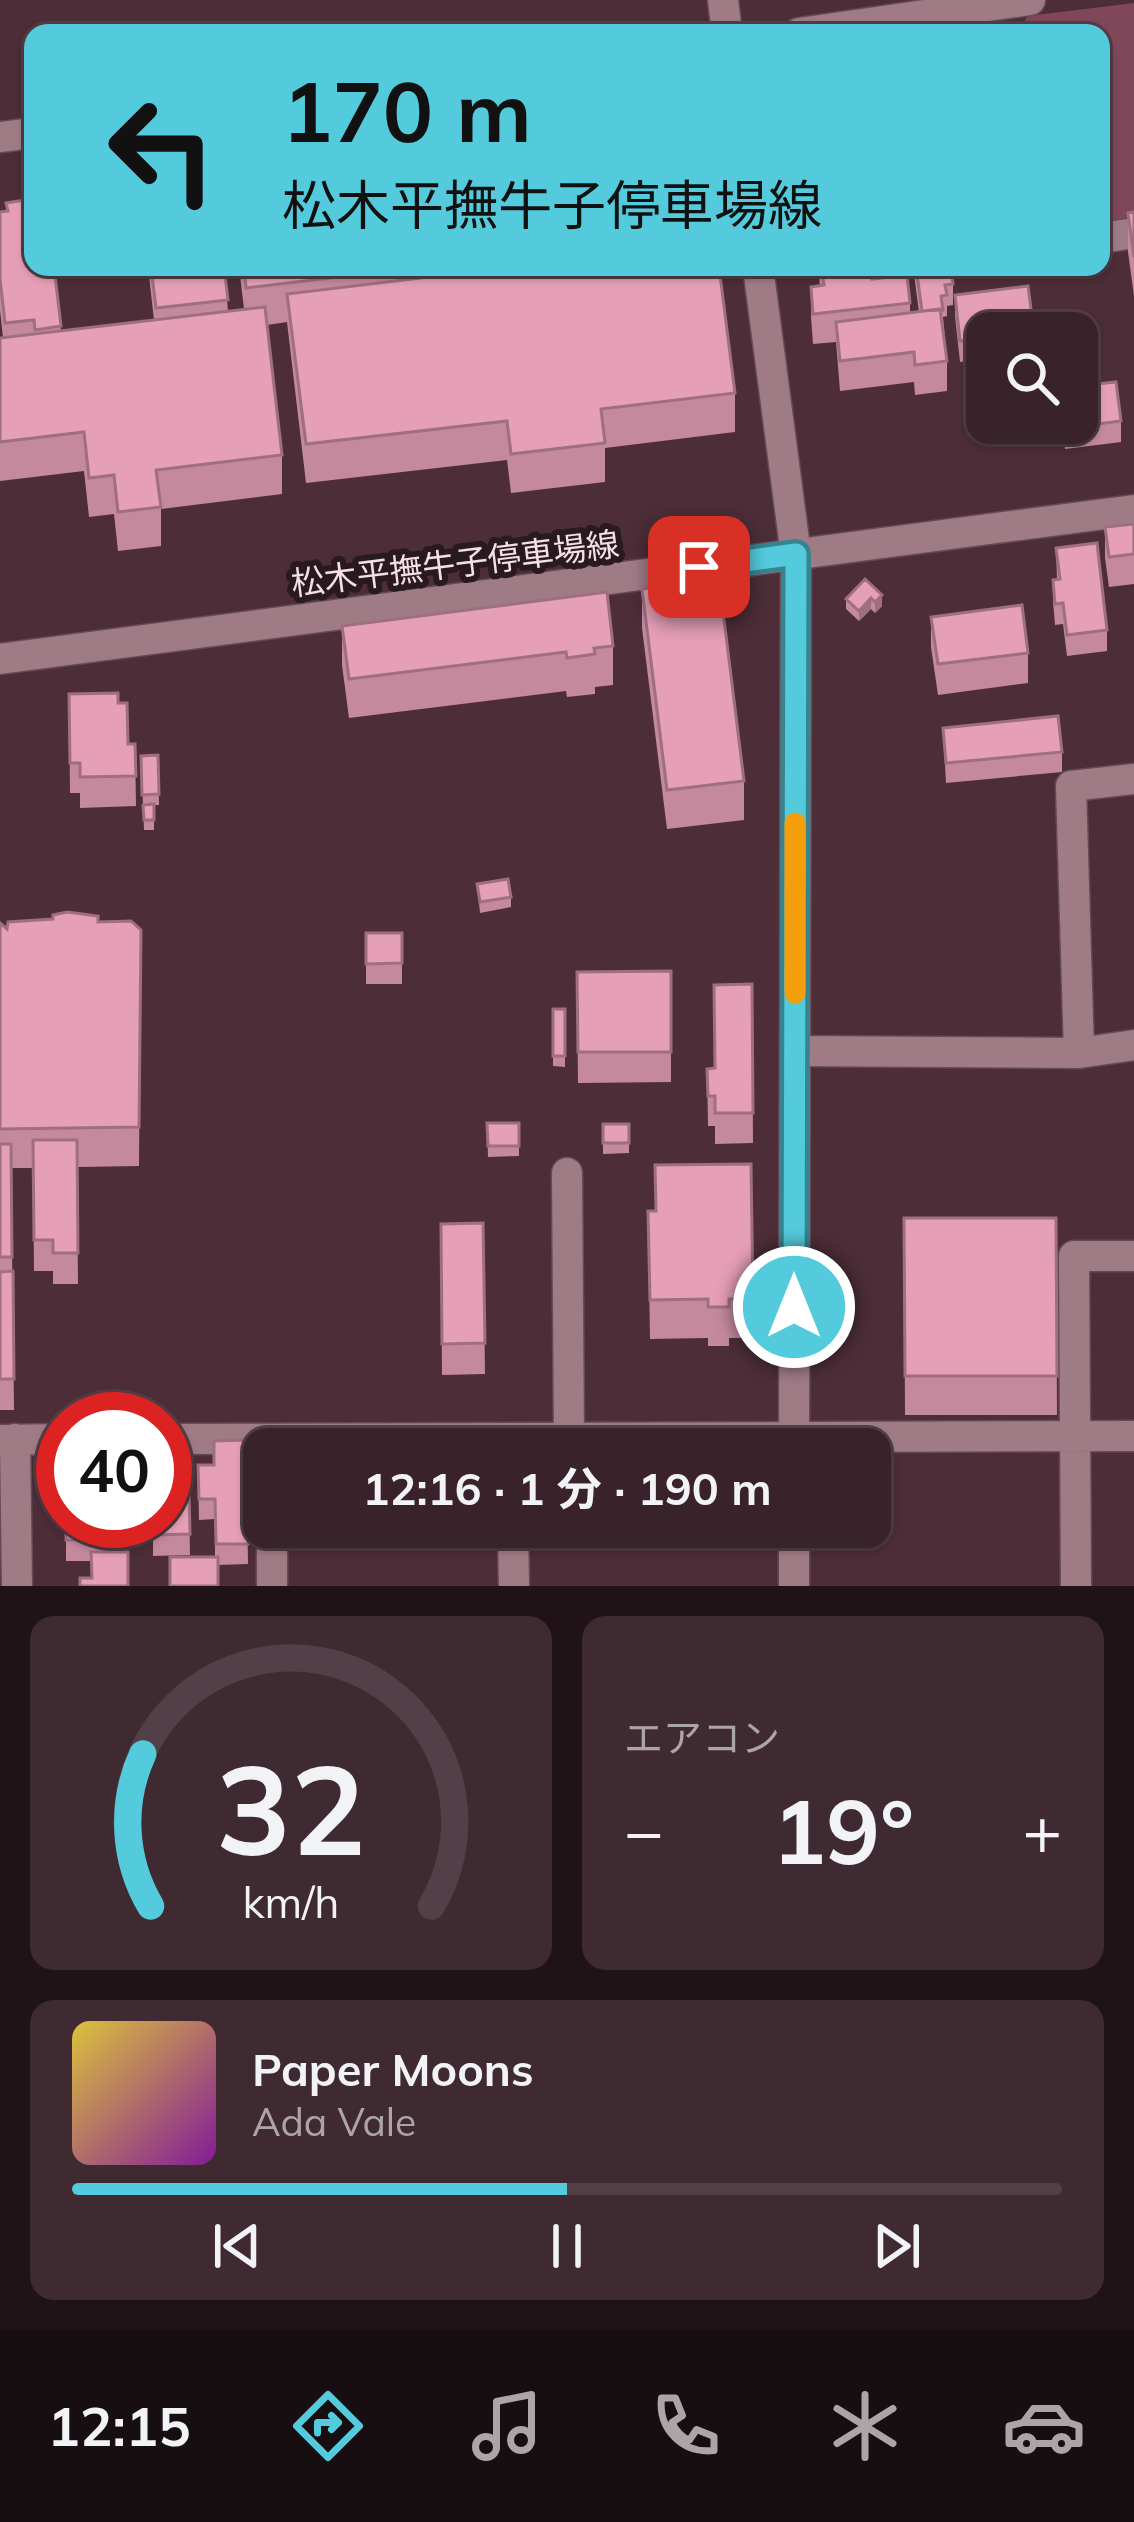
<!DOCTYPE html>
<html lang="ja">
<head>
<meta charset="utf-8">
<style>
	body { margin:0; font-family:Mulish,"Noto Sans JP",sans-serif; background:#402a32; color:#f1f3f6; height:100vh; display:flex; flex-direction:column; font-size:45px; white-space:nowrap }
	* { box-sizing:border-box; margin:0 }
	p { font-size:39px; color:#aba4a8 }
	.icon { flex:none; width:66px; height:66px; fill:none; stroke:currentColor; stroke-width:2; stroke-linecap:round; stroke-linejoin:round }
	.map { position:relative; height:1586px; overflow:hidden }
	.drawer { display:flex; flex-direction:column; gap:30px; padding:30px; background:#1f1317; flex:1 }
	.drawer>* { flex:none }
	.guide { position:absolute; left:24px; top:24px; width:1086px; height:252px; border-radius:24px; box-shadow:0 3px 9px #0004,0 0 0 3px #533f47; background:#53cbdc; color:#111; overflow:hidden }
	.fabs { position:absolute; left:966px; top:312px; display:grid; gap:24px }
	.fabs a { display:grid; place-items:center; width:132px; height:132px; border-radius:24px; background:#39222a; box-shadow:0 3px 9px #0004,0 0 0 3px #533f47; font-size:60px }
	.speed { position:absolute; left:36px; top:1392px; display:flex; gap:24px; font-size:60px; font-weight:700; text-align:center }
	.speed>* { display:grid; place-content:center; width:156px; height:156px; border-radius:50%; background:#39222a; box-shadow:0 3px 9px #0004,0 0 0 3px #533f47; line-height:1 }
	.speed .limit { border:18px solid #d22; background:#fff; color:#111 }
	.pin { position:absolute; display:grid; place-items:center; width:102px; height:102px; color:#fff; margin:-51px; border-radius:24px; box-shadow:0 6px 18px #0006 }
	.me { position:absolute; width:132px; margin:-66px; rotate:0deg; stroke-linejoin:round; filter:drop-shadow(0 0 9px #0008) }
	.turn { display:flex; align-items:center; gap:42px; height:252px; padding:0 60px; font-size:54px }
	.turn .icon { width:156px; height:156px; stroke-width:2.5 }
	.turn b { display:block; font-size:84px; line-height:102px }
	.big { font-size:90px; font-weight:700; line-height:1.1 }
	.drawer .card { flex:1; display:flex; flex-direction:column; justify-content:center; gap:18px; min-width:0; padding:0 42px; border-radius:24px; background:#402a32 }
	.drawer .dial { align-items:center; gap:0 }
	.dial svg { height:312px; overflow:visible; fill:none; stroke:#533f47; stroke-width:7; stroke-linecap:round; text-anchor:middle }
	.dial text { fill:#f1f3f6; stroke:none }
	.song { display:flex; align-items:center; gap:36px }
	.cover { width:144px; height:144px; border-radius:18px; background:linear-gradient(135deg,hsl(50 70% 55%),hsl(290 70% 35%)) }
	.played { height:12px; border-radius:6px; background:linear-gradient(90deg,#53cbdc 50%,#533f47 50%) }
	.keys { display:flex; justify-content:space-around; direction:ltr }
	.heat { display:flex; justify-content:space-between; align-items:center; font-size:66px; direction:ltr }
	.drawer .tiles { flex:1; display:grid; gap:30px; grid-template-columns:1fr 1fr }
	.card:last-child { grid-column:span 2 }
	.trip { position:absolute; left:243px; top:1428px; width:648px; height:120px; border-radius:24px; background:#39222a; box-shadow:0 3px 9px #0004,0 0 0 3px #533f47; font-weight:700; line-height:120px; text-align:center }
	.dock { display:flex; height:192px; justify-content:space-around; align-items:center; background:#170e11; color:#aba4a8 }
	.dock .icon { width:84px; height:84px }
	.dock .on { color:#53cbdc }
	.dock b { font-size:54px; color:#f1f3f6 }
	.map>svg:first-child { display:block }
	.green { fill:#80475b }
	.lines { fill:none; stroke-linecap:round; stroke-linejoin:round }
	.minor-casing { stroke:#644a53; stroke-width:33 }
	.tertiary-casing { stroke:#644a53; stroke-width:33 }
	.secondary-casing { stroke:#644a53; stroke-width:33 }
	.minor { stroke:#9f7b86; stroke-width:30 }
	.tertiary { stroke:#9f7b86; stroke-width:30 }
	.secondary { stroke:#9f7b86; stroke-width:30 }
	.wall { fill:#c5899d }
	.shaded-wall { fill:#a06f7f }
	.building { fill:#e59fb6; stroke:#a06f7f; stroke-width:3 }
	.route-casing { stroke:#36848f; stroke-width:30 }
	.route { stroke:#53cbdc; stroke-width:21 }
	.slow { stroke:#f59e0b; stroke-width:21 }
	.labels { text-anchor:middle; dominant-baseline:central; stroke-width:12; stroke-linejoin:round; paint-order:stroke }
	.street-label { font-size:33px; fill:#f5e0e6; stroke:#291a1f }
</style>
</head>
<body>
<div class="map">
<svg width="1134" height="1586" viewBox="0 0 1134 1586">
	<rect width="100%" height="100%" fill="#4c2d38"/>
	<path class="green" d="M1134 3V221L1101 225V33L1018 30 1028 16Z"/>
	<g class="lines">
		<defs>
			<path id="minor" d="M799 33 1030 0
				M1101 238 1134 233
				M795 1051 1079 1053 1134 1045
				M1079 1053 1071 786 1134 779
				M567 1173 569 1436
				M15 1439 17 1586
				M165 1439 1134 1436
				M0 1440 63 1439
				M513 1527 514 1586
				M272 1586V1527
				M1076 1586 1074 1256H1134"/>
			<path id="tertiary" d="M723 0 727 33
				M0 137 33 133
				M758 267 796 555 794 1449
				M794 1586V1527"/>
			<path id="secondary" d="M0 659 1134 510"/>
		</defs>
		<use href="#minor" class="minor-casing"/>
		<use href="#tertiary" class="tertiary-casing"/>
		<use href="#secondary" class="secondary-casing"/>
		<use href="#minor" class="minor"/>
		<use href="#tertiary" class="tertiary"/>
		<use href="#secondary" class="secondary"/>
	</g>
	<path class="wall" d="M6 203 54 267 61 331 154 320 148 267H224L228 311 244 309 239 267H482V271L735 393V432L605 448V482L511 493 507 460 306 483 287 322 267 325 282 455V494L161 509V546L118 551 114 514 89 517 84 471 0 481V338H3L0 310V212L6 211Z
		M1134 212V296L1128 252V213Z
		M818 267H870L872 279 910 303V313L919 312 913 267H943L944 274 953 284V305L947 306V316L943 317 947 361V391L915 395 914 382 840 391 836 342 813 344 811 317V287L820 286Z
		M955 295 987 333V358L960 362 955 316Z
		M1121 421V442L1065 449 1062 423Z
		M1134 524V584L1109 587 1105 558V527Z
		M1056 548 1107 630V651L1067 656 1063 624 1055 625 1053 601V580H1057Z
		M865 579 882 606 875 613 871 609 859 621 846 609V599Z
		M642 589 744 781V820L667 829 642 628Z
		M931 617 1028 653V683L938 695 931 647Z
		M342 626 613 646V685L595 687V694L567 697 566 691 349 718 342 665Z
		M69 694 118 703 128 744H135L136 806 80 808V793H70Z
		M943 728 1062 752V772L946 783Z
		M158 755 159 805H154V830H144L141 756Z
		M477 884 511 897V907L480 913Z
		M98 922 141 930 139 1166 77 1167 78 1284H53V1271H34L33 1168H11L14 1410H0V923L7 929Z
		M366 933H402V984H366Z
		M671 971V1082L578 1083 577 972Z
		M752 984 753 1143 715 1144V1126H708L707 1069 714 1068Z
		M553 1009H565V1067L553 1066Z
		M487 1123H519V1156L488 1157Z
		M603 1124H629V1153L603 1154Z
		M751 1164 753 1338H729V1346H708V1338L650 1339 648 1211H655Z
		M904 1218H1056L1057 1415H905Z
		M483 1223 485 1374 442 1375 441 1224Z
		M246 1440 248 1564 218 1565 215 1557V1519L199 1520 198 1465H214Z
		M63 1452V1519H53L52 1453Z
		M189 1491 190 1555 153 1556V1521Z
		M66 1521H109V1552L91 1578V1561H66Z"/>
	<path class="shaded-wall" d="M882 595V606L875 613V602Z
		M871 598V609L859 621V611Z"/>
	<path class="building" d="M25 200 27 209 33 208V267H54L61 326 35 330 34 320 5 323 0 279V212L8 211 6 203Z
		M1134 212V257L1128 213Z
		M151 267H224L228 300 156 308Z
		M244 267H422L246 288Z
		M513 267H719L735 393 601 409 605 443 511 454 507 421 306 444 287 294Z
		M821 267H870L872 279 907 275 910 303 813 314 811 287 824 285Z
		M916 267H943L944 274 952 273 953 284 945 285 947 295 941 296 943 310 922 311Z
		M1028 286 1034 332 987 333V338L960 341 955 295Z
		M265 307 282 455 156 470 161 507 118 512 114 475 89 478 84 432 0 442V338Z
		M940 309 947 361 915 365 914 352 840 361 836 322Z
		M1116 382 1121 421 1065 428 1064 423H1077V386Z
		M1134 524V554L1109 557 1105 527Z
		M1097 543 1107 630 1067 635 1063 603 1055 604 1053 580 1060 579 1056 548Z
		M719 579 744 781 667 790 642 589Z
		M865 579 882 595 875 602 871 598 859 611 846 599Z
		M607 592 613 646 594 648 595 654 567 658 566 652 349 679 342 626Z
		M1022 605 1028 653 938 664 931 617Z
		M118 693V703H127L128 744H135L136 776 80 777V763H70L69 694Z
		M1058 716 1062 752 946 763 943 728Z
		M158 755 159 794 142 795 141 756Z
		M154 804V820H144L143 805Z
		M508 879 511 897 480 902 477 884Z
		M67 912 98 916V922L131 921 141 930 139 1127 0 1129V923L7 929 8 922 53 919V915Z
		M366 933H402V963L366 964Z
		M671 971V1052H578L577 972Z
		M752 984 753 1113H715V1096H708L707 1069 715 1068 714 985Z
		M553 1009H565V1056H553Z
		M487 1123H519V1146H488Z
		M603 1124H629V1143H603Z
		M33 1140H77L78 1253H53V1240H34Z
		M0 1144H11L12 1257H0Z
		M751 1164 753 1299H729V1307H708V1299L650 1300 648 1211H656L655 1165Z
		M904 1218H1056L1057 1376H905Z
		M483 1223 485 1343 442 1344 441 1224Z
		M13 1271 14 1379H0V1272Z
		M246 1440 248 1544H216L215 1499H199L198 1465H214V1441Z
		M63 1452V1498H53L52 1453Z
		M165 1491H189L190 1534 153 1535V1521H165Z
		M66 1521H109V1540H66Z
		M91 1552H128V1586H80V1578H92Z
		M170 1557H218V1586H170Z"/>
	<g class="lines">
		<defs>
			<path id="route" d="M699 567 796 554 794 1307"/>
		</defs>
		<use href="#route" class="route-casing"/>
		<use href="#route" class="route"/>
		<path class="slow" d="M795 993V823"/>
	</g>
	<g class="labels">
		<g class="street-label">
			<text transform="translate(455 563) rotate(-7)">松木平撫牛子停車場線</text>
		</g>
	</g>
</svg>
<div class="fabs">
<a><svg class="icon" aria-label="search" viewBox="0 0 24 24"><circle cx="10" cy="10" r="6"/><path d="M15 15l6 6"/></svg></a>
</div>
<div class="speed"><div class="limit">40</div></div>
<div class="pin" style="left:699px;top:567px;background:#d93025"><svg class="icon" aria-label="arrive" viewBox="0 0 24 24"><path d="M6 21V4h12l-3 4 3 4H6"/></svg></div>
<svg class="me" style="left:794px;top:1307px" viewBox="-20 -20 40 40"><circle r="17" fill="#53cbdc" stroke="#fff" stroke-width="3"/><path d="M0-11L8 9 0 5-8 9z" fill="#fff"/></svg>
<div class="trip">12:16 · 1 分 · 190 m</div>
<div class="guide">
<div class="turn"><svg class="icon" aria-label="left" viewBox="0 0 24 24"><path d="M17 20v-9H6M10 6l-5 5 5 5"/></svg><div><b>170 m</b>松木平撫牛子停車場線</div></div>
</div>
</div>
<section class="drawer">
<div class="tiles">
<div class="card dial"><svg viewBox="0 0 100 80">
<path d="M14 69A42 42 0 1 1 86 69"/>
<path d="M14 69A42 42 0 0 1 12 30" stroke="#53cbdc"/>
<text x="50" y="56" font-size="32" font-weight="700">32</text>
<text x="50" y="72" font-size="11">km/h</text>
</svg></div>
<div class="card"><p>エアコン</p>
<div class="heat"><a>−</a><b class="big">19°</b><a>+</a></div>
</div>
<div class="card">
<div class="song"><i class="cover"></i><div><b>Paper Moons</b><p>Ada Vale</p></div></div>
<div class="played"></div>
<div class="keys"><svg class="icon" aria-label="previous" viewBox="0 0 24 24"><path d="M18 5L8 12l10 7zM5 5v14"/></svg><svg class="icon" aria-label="pause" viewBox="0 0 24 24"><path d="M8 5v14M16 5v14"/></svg><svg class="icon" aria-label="next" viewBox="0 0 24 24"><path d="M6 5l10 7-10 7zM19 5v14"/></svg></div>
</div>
</div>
</section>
<nav class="dock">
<b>12:15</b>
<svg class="icon on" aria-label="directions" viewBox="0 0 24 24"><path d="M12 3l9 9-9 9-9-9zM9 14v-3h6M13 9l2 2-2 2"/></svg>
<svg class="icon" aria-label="music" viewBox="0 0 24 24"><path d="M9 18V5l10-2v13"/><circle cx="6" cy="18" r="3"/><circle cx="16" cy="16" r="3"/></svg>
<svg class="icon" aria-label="phone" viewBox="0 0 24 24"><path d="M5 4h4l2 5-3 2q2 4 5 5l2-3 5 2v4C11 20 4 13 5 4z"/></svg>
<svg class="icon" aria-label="climate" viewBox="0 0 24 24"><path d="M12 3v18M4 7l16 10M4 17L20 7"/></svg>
<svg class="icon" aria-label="car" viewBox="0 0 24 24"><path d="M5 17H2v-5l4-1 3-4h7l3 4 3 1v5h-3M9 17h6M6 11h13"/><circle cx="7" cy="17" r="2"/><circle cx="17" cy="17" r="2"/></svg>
</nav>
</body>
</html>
